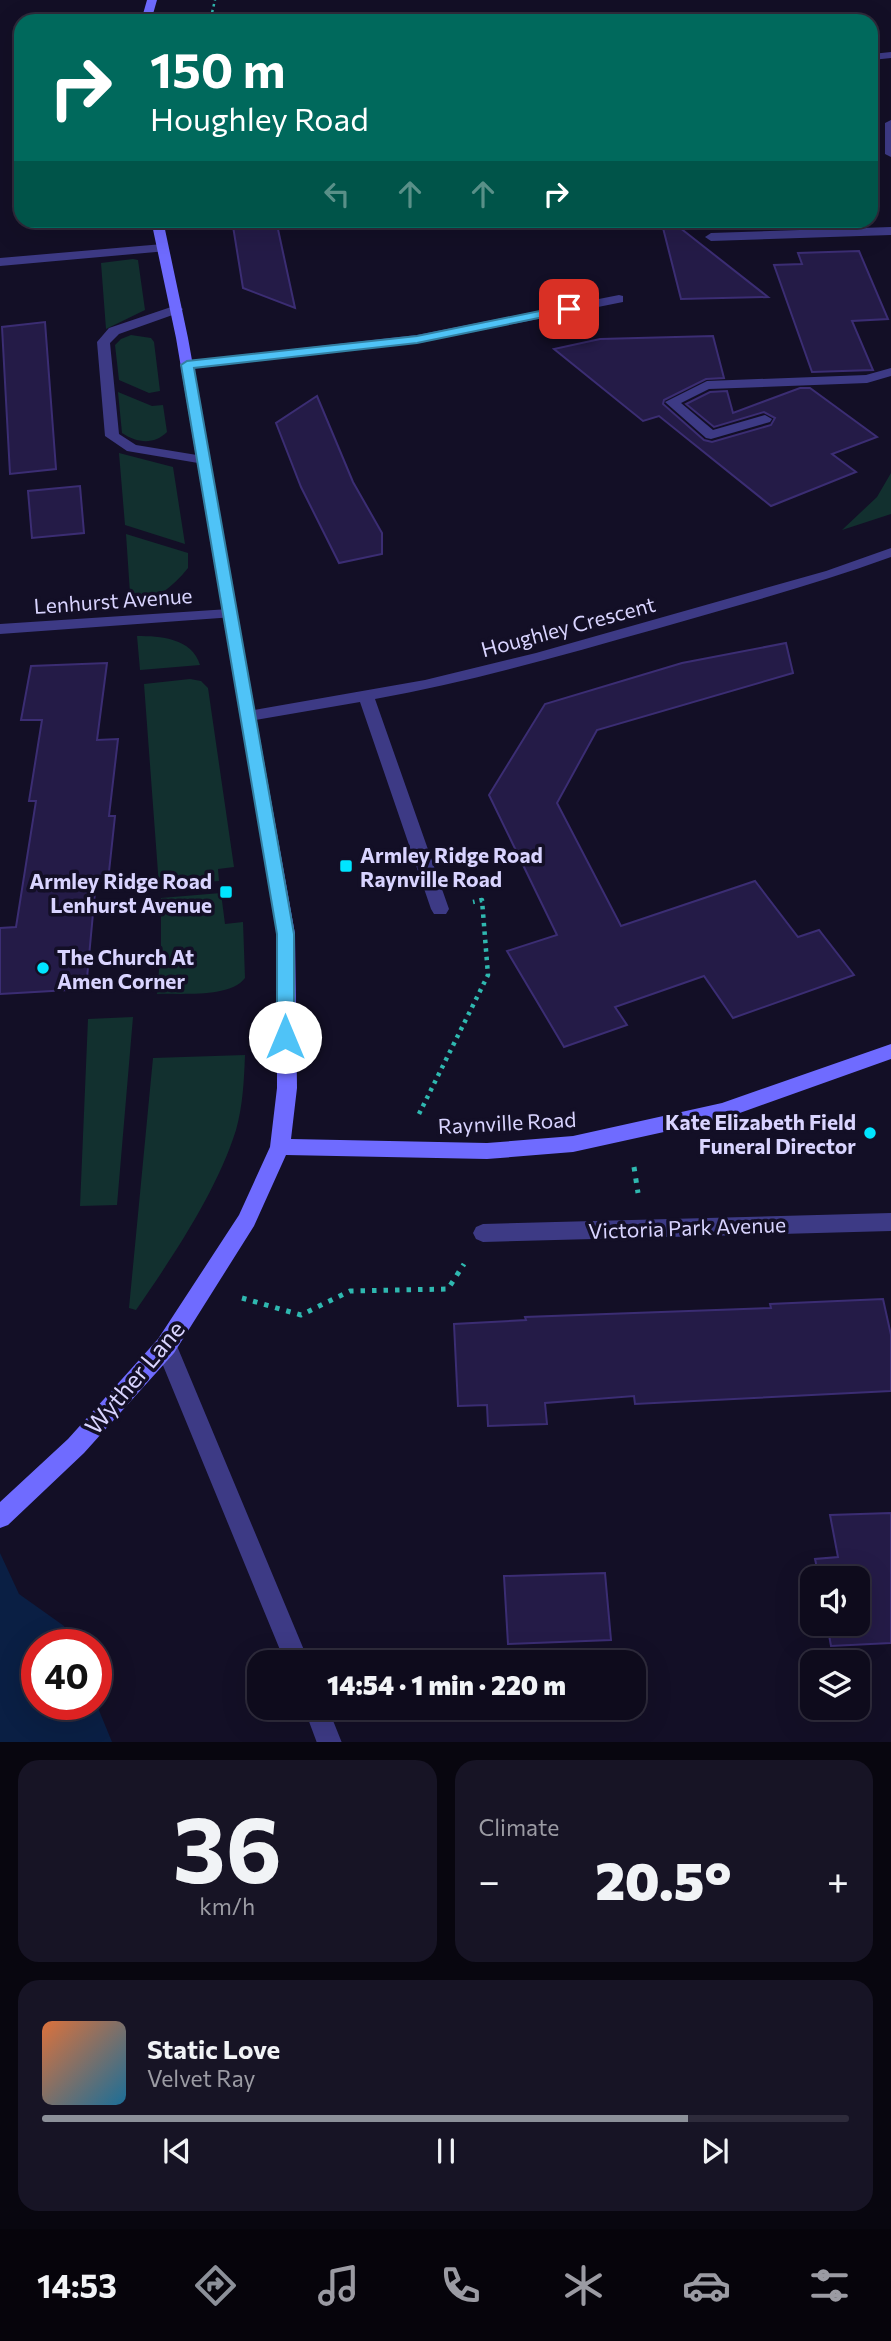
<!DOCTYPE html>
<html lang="en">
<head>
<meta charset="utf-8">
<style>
	body { margin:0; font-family:Commissioner,sans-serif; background:#171425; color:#f1f3f6; height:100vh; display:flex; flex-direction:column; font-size:26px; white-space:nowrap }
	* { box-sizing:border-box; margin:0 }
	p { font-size:23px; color:#9b9ba3 }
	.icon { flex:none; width:38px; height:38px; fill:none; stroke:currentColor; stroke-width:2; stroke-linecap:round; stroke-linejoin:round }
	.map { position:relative; height:1742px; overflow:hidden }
	.drawer { display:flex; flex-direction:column; gap:18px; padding:18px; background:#08060f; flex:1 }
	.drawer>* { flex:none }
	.hud { position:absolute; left:14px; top:14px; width:864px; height:214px; border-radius:21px; box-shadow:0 7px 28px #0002,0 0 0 2px #2e2b3b; background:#00695c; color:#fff; overflow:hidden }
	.fabs { position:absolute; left:800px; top:1566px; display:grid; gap:14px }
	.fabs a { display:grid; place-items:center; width:70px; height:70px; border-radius:14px; background:#0e0b1c; box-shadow:0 7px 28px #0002,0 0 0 2px #2e2b3b; font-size:35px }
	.speed { position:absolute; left:21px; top:1629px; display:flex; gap:14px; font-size:35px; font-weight:700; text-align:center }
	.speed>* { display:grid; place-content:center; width:91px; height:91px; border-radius:50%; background:#0e0b1c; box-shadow:0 7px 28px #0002,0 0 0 2px #2e2b3b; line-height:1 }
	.speed .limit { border:10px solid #d22; background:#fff; color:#111 }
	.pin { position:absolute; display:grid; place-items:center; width:60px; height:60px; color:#fff; margin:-30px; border-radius:14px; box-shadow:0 4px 10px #0006 }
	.me { position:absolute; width:77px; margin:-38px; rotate:0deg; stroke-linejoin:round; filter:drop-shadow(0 0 5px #0008) }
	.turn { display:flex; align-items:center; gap:24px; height:147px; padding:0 21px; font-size:32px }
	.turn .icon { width:91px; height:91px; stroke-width:2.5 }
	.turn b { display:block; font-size:49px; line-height:60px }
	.lanes { display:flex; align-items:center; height:66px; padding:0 21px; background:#0003; justify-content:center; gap:35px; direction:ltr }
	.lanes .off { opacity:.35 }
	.big { font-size:52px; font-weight:800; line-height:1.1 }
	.drawer .widget { flex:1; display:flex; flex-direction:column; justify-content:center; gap:10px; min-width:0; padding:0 24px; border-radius:21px; background:#171425 }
	.drawer .dial { align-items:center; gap:0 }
	.dial b { font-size:91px; line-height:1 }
	.song { display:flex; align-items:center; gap:21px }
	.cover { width:84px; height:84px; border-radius:10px; background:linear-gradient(135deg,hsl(20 70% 55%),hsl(200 70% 35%)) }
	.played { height:7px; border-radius:4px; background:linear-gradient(90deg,#8c9099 80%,#2e2b3b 80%) }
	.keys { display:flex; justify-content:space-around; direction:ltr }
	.heat { display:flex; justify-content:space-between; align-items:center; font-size:38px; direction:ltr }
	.drawer .tiles { flex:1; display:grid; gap:18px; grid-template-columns:1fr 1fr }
	.widget:last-child { grid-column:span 2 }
	.trip { position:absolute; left:247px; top:1650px; width:399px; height:70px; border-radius:21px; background:#0e0b1c; box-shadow:0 7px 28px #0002,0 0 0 2px #2e2b3b; font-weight:800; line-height:70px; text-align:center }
	.dock { display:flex; height:112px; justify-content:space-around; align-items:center; background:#06040b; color:#9b9ba3 }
	.dock .icon { width:49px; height:49px }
	.dock .active { color:#8c9099 }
	.dock b { font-size:32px; color:#f1f3f6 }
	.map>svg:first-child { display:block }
	.green { fill:#12302f }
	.water { fill:#0a1f44 }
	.building { fill:#241b47; stroke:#3b2d73; stroke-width:2 }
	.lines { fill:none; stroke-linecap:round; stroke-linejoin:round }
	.path-far2 { stroke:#2fb8b0; stroke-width:2.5; stroke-dasharray:2.5 3.5; stroke-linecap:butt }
	.path-far1 { stroke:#2fb8b0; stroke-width:4.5; stroke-dasharray:3.5 5; stroke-linecap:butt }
	.path { stroke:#2fb8b0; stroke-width:5; stroke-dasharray:4.5 7; stroke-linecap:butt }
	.lane { fill:#3d3a85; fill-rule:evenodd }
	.street { fill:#3d3a85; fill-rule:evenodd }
	.secondary { fill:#6f6bff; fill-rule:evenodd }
	.route { fill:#4fc3f7; stroke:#337fa1; stroke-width:2 }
	.poi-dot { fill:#00e5ff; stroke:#130f26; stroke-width:2.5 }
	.labels { text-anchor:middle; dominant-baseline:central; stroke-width:7; stroke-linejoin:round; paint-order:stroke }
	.street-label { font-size:21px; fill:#d9d4ff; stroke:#130f26 }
	.poi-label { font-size:21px; font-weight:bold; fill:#d9d4ff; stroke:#130f26; text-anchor:start }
	.near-street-label { font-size:24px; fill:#d9d4ff; stroke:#130f26 }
</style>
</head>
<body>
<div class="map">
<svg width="891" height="1743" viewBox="0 0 891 1743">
	<rect width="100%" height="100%" fill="#130f26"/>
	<path class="green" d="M133 259 138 260 145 310 106 329 101 263Z
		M131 335 151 338 154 342 160 391 149 393 119 380 115 345 121 339Z
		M118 392 152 406 163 405 167 432C154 445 137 443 122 433Z
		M119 453 173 467 185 544 125 525Z
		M891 473V514L842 530 877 497Z
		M126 534 188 553V568C172 588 155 600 131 608Z
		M137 636C160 636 192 638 200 665L140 670Z
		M190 679 201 681 208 688 234 867 218 869 219 881 159 886 144 684Z
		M221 893 225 924 243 922 245 978C230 998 182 993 157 994L161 946V898Z
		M133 1017 117 1205 80 1206 88 1019Z
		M245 1055C244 1080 243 1105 236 1130 217 1191 172 1258 136 1310L129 1308 153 1058Z"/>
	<path class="water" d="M0 1553 19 1594 64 1626 72 1645H37V1704L96 1703 112 1742H0Z"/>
	<path class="building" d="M232 220H276L295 308 243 288Z
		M661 220H670L768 297 681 299Z
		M859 251 888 319 852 321 873 370 812 372 774 265 802 264 798 253Z
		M45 322 56 469 10 474 2 327Z
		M713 336 724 378 706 379 664 400 663 404 704 440 712 442 771 425 775 418 764 412 714 427 686 404 710 392 727 391 733 413 800 388H810L877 437 832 454 856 472 771 506 659 416 643 421 554 349 600 339Z
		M317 396 353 482 382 533V554L339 563 301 487 276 423Z
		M80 486 84 533 32 538 28 491Z
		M786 643 793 673 597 730 557 803 621 926 755 881 798 937 819 930 854 975 733 1018 704 976 615 1007 627 1025 564 1047 507 951 557 935 489 795 545 704 682 663Z
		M107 663 97 740 118 739 109 816H115L108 881H96L86 989 0 994V928L16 927 36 801H29L42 720H21L31 666Z
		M883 1299 891 1335V1391L635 1404 634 1396 545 1403 547 1424 488 1426 487 1405 458 1406 454 1324 526 1320 525 1317 771 1308 770 1304Z
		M891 1513V1643L831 1646 827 1624H858V1578H819L815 1559 838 1557 830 1515Z
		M605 1573 611 1640 508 1644 504 1576Z"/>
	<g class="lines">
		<path class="path-far2" d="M204 21 212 13 215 0"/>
		<path class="path-far1" d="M419 1114 488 975 482 900 473 902"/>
		<path class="path" d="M634 1167 638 1193
			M242 1298 301 1315 350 1291 448 1289 464 1264"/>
		<path class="lane" d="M163 244 167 245V251L0 266V258Z
			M177 305 183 309 181 312 119 334 110 343 119 434 136 445 209 457 211 460 204 464 127 451 105 436 97 342 109 328Z
			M166 1336 174 1339 177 1346 309 1662H285L155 1346 158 1339Z
			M304 1708H328L342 1743H317Z"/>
		<path class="street" d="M891 52V58L872 60V54Z
			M891 120V157L885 154V123Z
			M891 227V235L711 241 705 237 711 233Z
			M619 295 623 296V302L417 343 187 369 180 365 187 361 417 335Z
			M891 368V376L867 383 709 389 681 403 713 430 765 415 772 419 770 422 711 439 706 438 665 402 707 381 866 375Z
			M891 548V557C814 585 735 606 656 629 563 655 470 682 375 699L449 909 446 914H434L431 909 360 702 249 721 241 716 249 711 425 680 536 653 826 571Z
			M229 609 237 614 234 617 0 634V624Z
			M891 1213V1231L483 1242 476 1239 473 1233 476 1227 483 1224Z"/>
		<path class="secondary" d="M147 0H157L151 21H141Z
			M151 220H163L188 338 295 934 297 1088 291 1139 487 1143 573 1136 722 1103 891 1044V1059L723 1119 573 1152 487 1159 286 1155 254 1226 174 1353 84 1453 8 1525 0 1528V1502L68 1439 158 1339 239 1215 270 1147 277 1088V934L176 338Z"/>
	</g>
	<path class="route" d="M569 305 573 306V311L417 343 194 368 294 934V1037L291 1042H279L277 1037V934L181 365 187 361 417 336Z"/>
	<g class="poi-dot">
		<rect x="339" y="859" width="14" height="14" rx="3.5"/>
		<rect x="219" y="885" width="14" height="14" rx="3.5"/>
		<circle cx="43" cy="968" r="7"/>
		<circle cx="870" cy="1133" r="7"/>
	</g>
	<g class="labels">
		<g class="street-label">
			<text transform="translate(113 600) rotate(-4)">Lenhurst Avenue</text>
			<text transform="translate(568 626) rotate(-15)">Houghley Crescent</text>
			<text transform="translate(507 1122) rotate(-3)">Raynville Road</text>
			<text transform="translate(687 1227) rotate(-2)">Victoria Park Avenue</text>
		</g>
		<g class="poi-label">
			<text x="360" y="854">Armley Ridge Road<tspan x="360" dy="24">Raynville Road</tspan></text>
			<text x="212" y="880" text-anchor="end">Armley Ridge Road<tspan x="212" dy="24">Lenhurst Avenue</tspan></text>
			<text x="57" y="956">The Church At<tspan x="57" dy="24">Amen Corner</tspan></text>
			<text x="856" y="1121" text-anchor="end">Kate Elizabeth Field<tspan x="856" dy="24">Funeral Director</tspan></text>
		</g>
		<g class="near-street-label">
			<text transform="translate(134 1377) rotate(-50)">Wyther Lane</text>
		</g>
	</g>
</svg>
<div class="fabs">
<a><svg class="icon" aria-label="sound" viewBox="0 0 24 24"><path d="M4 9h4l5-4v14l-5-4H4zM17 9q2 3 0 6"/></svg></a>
<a><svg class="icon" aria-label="layers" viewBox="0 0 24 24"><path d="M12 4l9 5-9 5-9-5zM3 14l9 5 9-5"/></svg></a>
</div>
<div class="speed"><div class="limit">40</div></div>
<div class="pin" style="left:569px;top:309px;background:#d93025"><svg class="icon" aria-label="arrive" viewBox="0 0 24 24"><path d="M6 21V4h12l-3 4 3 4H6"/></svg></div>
<svg class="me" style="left:285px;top:1037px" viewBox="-20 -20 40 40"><circle r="19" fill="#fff"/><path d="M0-13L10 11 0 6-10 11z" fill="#4fc3f7"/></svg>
<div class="trip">14:54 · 1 min · 220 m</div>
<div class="hud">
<div class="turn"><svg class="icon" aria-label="right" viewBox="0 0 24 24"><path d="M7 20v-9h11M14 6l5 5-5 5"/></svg><div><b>150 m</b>Houghley Road</div></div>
<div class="lanes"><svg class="icon off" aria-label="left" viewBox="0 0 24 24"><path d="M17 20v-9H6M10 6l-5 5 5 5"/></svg><svg class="icon off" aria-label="ahead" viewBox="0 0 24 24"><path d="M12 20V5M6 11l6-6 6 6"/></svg><svg class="icon off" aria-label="ahead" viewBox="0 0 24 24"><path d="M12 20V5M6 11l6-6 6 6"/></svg><svg class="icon" aria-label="right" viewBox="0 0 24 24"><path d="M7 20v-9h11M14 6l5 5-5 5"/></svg></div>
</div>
</div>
<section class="drawer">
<div class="tiles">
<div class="widget dial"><b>36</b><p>km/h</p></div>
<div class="widget"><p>Climate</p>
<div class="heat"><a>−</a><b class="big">20.5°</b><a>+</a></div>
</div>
<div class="widget">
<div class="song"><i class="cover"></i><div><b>Static Love</b><p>Velvet Ray</p></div></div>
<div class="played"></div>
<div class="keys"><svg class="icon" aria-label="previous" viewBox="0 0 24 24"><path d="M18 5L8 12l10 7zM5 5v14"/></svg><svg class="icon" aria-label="pause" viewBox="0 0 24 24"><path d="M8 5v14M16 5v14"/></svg><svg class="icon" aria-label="next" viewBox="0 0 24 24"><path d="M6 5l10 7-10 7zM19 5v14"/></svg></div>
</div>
</div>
</section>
<nav class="dock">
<b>14:53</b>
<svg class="icon active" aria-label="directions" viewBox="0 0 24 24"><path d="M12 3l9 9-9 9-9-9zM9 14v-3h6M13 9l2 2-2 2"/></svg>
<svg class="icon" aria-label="music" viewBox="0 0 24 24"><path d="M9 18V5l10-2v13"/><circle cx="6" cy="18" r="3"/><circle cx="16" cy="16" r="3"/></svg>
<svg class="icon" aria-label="phone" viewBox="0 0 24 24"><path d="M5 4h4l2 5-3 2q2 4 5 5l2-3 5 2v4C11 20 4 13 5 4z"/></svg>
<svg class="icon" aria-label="climate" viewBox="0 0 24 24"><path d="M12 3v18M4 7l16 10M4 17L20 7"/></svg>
<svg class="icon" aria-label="car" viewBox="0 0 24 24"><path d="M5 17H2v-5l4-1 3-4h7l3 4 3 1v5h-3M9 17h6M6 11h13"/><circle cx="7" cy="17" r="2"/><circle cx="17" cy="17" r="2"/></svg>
<svg class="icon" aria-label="filters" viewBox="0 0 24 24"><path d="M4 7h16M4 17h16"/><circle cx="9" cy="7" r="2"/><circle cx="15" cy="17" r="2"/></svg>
</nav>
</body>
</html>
